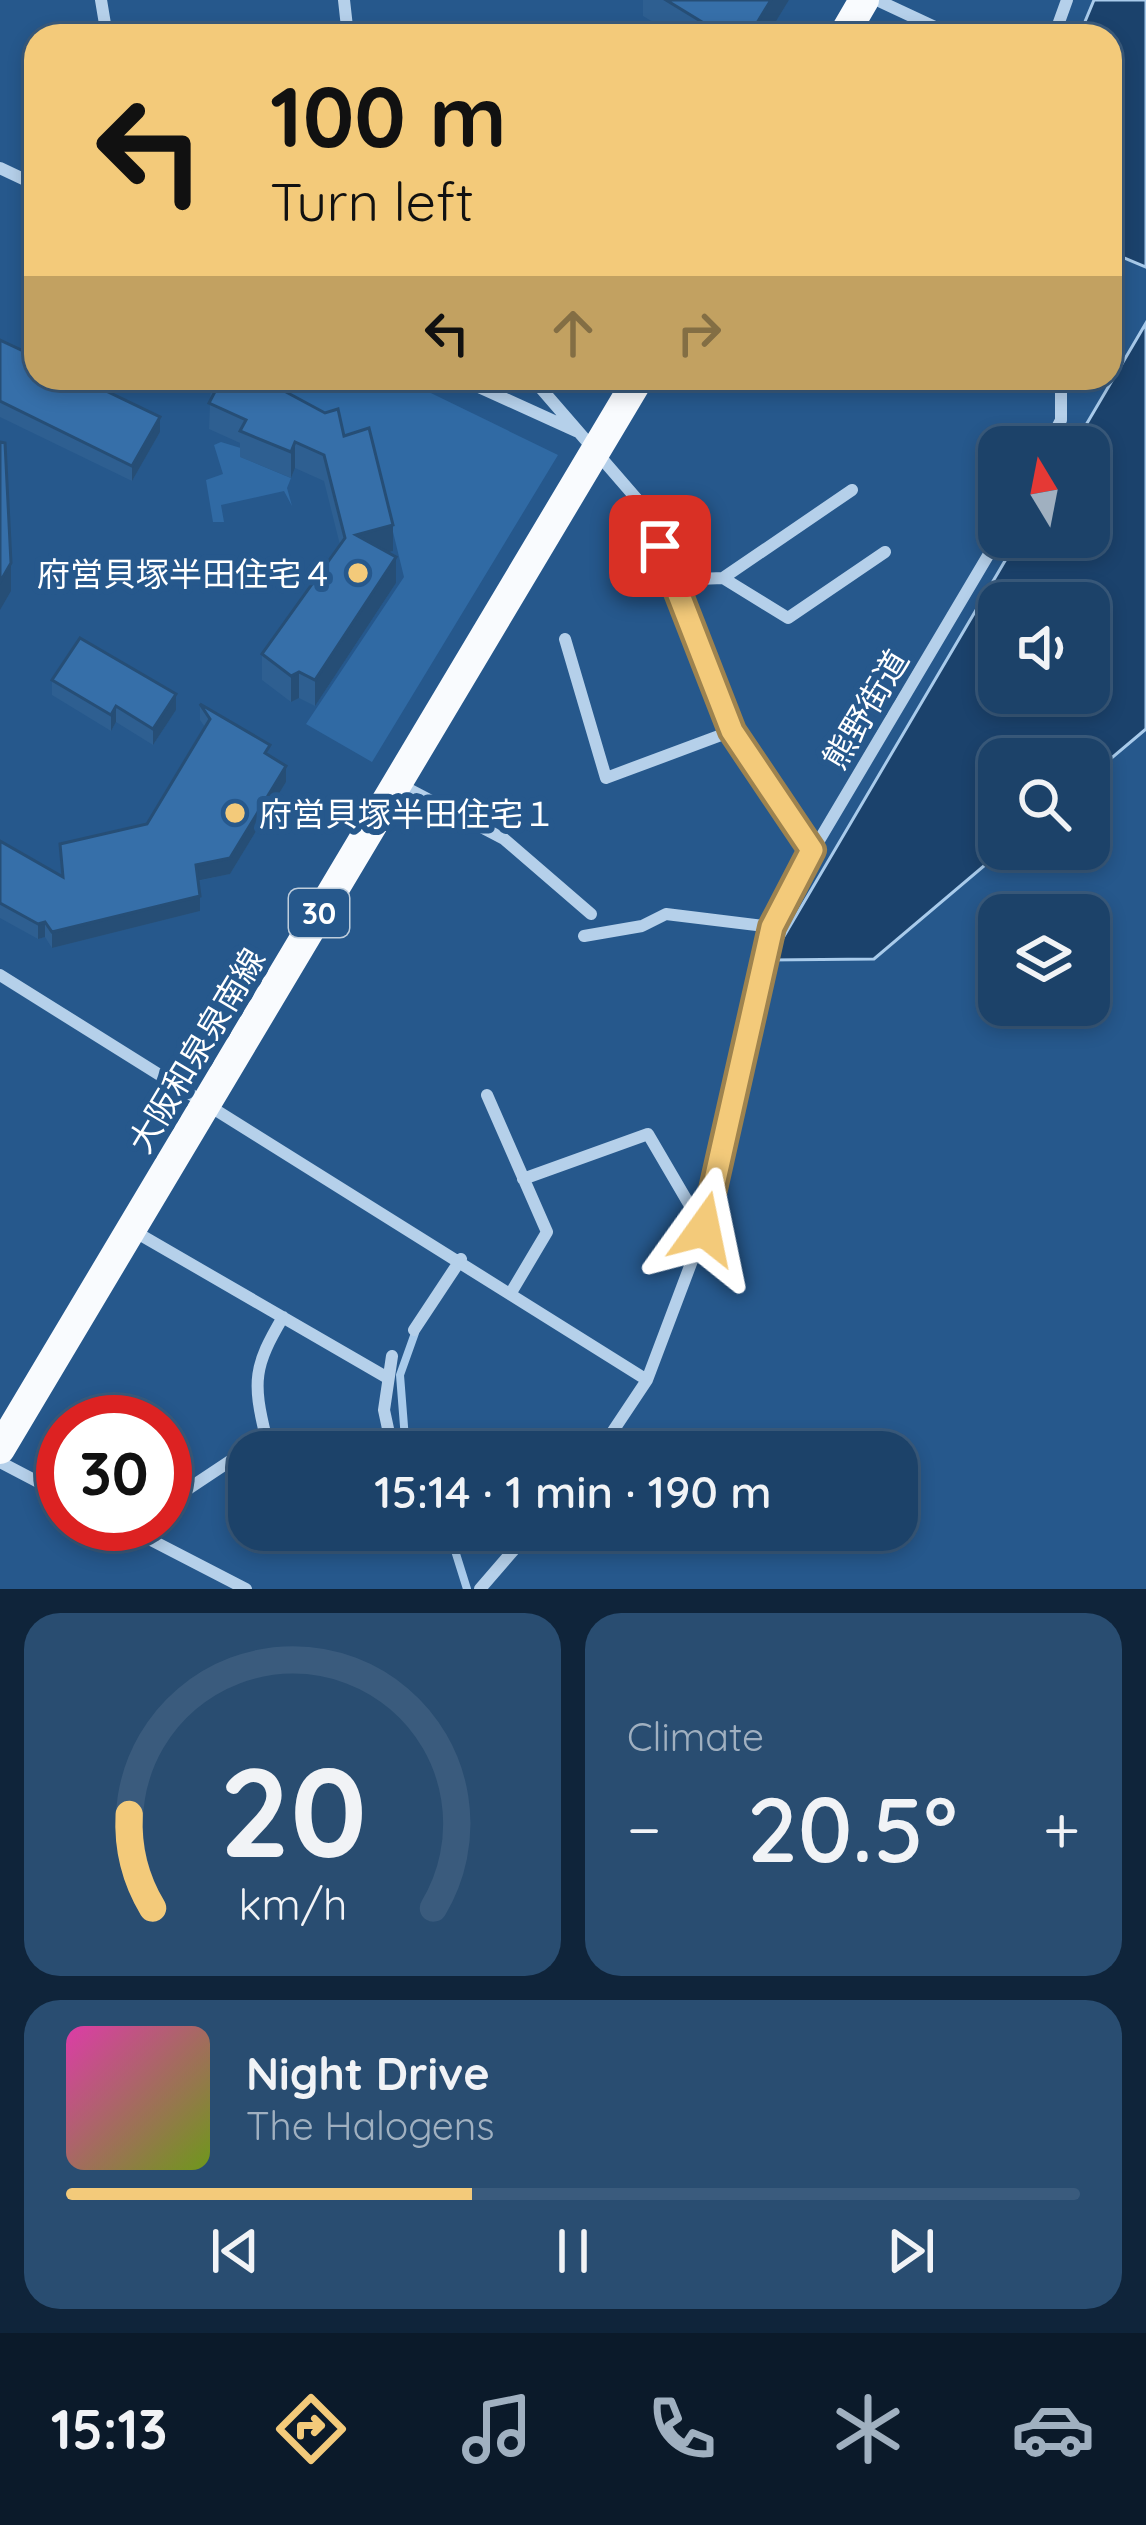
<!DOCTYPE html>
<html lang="en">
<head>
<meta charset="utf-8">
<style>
	body { margin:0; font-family:Quicksand,"Noto Sans JP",sans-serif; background:#294d71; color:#f1f3f6; height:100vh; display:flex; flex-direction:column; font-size:45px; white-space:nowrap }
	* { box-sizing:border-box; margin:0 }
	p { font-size:39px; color:#a0b0c0 }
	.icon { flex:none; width:66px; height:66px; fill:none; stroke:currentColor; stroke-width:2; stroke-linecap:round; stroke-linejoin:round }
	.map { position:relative; height:1589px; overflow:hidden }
	.panel { display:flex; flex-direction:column; gap:24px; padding:24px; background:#0f243a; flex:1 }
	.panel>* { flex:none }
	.guide { position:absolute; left:24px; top:24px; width:1098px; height:366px; border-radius:36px; box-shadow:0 6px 18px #0003,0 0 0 3px #3a5b7d; background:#f3ca7a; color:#111; overflow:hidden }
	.needle { width:78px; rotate:350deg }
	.fabs { position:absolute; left:978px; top:426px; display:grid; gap:24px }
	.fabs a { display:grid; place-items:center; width:132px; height:132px; border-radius:24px; background:#1c4269; box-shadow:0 6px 18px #0003,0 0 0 3px #3a5b7d; font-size:60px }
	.speed { position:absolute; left:36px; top:1395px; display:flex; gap:24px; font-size:60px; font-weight:700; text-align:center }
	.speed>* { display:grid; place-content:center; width:156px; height:156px; border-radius:50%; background:#1c4269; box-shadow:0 6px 18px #0003,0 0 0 3px #3a5b7d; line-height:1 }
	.speed .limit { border:18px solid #d22; background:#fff; color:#111 }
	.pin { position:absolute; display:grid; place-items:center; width:102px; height:102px; color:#fff; margin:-51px; border-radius:24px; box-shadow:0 6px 18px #0006 }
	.me { position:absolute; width:132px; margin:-66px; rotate:12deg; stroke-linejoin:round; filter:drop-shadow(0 0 9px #0008) }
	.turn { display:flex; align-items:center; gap:42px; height:252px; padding:0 48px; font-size:54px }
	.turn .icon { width:156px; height:156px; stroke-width:2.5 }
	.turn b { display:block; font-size:84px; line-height:102px }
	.lanes { display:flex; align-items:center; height:114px; padding:0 48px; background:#0003; justify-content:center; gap:60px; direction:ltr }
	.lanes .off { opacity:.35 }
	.big { font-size:90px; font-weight:600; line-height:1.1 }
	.panel .tile { flex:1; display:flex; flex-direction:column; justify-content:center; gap:18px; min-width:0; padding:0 42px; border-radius:36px; background:#294d71 }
	.panel .dial { align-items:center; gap:0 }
	.dial svg { height:312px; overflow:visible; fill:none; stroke:#3a5b7d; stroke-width:7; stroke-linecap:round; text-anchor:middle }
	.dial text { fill:#f1f3f6; stroke:none }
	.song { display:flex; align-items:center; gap:36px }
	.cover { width:144px; height:144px; border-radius:18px; background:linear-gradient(135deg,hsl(320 70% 55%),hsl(80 70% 35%)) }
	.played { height:12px; border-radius:6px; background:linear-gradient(90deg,#f3ca7a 40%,#3a5b7d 40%) }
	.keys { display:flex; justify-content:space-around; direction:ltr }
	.heat { display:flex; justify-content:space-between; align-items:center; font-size:66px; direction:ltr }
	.panel .tiles { flex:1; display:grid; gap:24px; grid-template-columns:1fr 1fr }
	.tile:last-child { grid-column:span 2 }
	.trip { position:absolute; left:228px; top:1431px; width:690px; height:120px; border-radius:36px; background:#1c4269; box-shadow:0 6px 18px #0003,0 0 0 3px #3a5b7d; font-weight:600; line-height:120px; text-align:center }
	.menu { display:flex; height:192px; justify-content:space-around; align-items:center; background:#0b1a2a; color:#a0b0c0 }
	.menu .icon { width:84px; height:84px }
	.menu .selected { color:#f3ca7a }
	.menu b { font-size:54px; color:#f1f3f6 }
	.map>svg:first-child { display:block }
	.green { fill:#306aa4 }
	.water { fill:#1b426c; stroke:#a9cbeb; stroke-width:3; fill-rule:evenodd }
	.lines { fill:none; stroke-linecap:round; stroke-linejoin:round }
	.stream { stroke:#a9cbeb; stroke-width:8 }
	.minor { stroke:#b5d0ea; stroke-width:12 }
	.primary { stroke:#f9fbfe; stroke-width:30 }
	.wall { fill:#2e5f91 }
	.shaded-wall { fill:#264e76 }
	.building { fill:#366fa9; stroke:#264e76; stroke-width:3 }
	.route-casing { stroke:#9e834f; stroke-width:30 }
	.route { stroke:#f3ca7a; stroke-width:21 }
	.poi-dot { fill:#f3ca7a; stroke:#26588c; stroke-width:4.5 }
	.labels { text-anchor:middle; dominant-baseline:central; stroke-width:12; stroke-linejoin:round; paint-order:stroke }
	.shield { fill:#26588c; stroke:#becddc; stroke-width:3 }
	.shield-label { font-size:30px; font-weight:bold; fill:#fff }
	.poi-label { font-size:33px; fill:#fff; stroke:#26588c; text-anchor:end }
	.street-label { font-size:33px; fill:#fff; stroke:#26588c }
</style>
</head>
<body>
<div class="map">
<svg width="1146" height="1589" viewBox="0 0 1146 1589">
	<rect width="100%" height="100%" fill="#26588c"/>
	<path class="green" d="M247 378H400L558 455 372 762 306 724 404 577 373 450 347 455Z
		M221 442 244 449 241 457 291 478 287 488 292 506 284 491 221 505 224 522H213L206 480 223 474 214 445Z"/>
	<path class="water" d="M1094 0H1146V267L1110 252V36H1079Z
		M1146 323V729L1089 777V759H999V849H1004L874 959 770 960 1019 537H1089V447H1073ZM999 603H1089V693H999Z"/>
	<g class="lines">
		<path class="stream" d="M406 1452 400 1375 415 1333
			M438 1530 452 1541 467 1589"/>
		<path class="minor" d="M101 0 107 36
			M344 0 348 36
			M877 0 954 36
			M1054 36 1067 0
			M0 168 36 185
			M459 378 576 431
			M532 378 648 512 732 731 812 851
			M1047 447 1061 420V378
			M723 578 852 490
			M671 580 723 578 788 618 885 552
			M565 639 606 778 732 731
			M397 783 504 839 591 914
			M584 936 642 926 666 914 772 927
			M0 975 647 1380
			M487 1095 547 1232 512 1291
			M523 1179 648 1134 703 1228
			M132 1230 386 1377
			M414 1330 461 1259
			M392 1356 384 1410 393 1452
			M599 1452 647 1380 704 1229 776 913 999 537
			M0 1462 63 1495
			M165 1514 185 1491 266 1437C252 1381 254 1366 283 1317
			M120 1524 246 1589
			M480 1589 531 1530"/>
		<path class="primary" d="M843 36 864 0
			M0 1449 639 378"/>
	</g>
	<path class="wall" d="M643 0H789L767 36H676L643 16Z
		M0 340 160 432 132 481 0 417Z
		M211 378 344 436 393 551 388 553 396 583 315 706 299 698 291 702 262 680V654L340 545 324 481 295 468 291 478 240 457V443L209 429Z
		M52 680 176 710 153 745 116 722 111 731 52 695Z
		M200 704 270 757 286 782 230 874 198 881 200 911 52 948 45 937 38 939 0 918V841L61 876 60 844 147 824 205 727 200 720Z"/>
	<path class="shaded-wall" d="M771 0H789L767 36H749Z
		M160 417V432L132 481V466Z
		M295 442V468L291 478V452Z
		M393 525V551L356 561V535Z
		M396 557V583L315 706V680Z
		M11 563V591L0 610V582Z
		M299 672V698L291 702V676Z
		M176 694V710L153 745V729Z
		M116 706V722L111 731V715Z
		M286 766V782L230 874 196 881V865Z
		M200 896V911L52 948V932Z
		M45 922V937L38 939V924Z"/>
	<path class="building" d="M666 0H771L749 36H725Z
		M0 340 36 357V378H79L160 417 132 466 0 401Z
		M211 378H260L325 413 338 409 344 436 369 428 393 525 356 535 396 557 315 680 299 672 291 676 262 654 345 538 324 455 295 442 291 452 240 431 246 420 209 403 219 384Z
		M0 442 5 443 11 563 0 582Z
		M80 638 176 694 153 729 116 706 111 715 52 680Z
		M200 704 270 745 265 753 286 766 230 858 196 865 200 896 52 932 45 922 38 924 0 903V841L63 877 60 844 147 824 210 719Z"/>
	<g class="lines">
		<defs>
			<path id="route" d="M660 546 732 731 812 850 772 927 704 1229"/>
		</defs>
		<use href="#route" class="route-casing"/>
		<use href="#route" class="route"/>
	</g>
	<g class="poi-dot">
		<circle cx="358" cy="573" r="12"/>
		<circle cx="235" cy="813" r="12"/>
	</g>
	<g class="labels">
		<rect class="shield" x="289" y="889" width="60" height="48" rx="9"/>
		<g class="shield-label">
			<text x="319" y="913">30</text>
		</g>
		<g class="poi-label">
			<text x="334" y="573">府営貝塚半田住宅４</text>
			<text x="259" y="813" text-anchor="start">府営貝塚半田住宅１</text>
		</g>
		<g class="street-label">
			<text transform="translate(865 709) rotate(-59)">熊野街道</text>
			<text transform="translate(196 1050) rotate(-59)">大阪和泉泉南線</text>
		</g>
	</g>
</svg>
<div class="fabs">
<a><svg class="needle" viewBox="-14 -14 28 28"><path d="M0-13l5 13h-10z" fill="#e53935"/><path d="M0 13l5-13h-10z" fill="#a0b0c0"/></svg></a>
<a><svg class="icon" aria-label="sound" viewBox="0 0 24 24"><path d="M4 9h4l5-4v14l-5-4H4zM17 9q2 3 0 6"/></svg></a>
<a><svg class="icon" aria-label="search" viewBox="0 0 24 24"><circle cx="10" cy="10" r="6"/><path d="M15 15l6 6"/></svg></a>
<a><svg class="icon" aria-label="layers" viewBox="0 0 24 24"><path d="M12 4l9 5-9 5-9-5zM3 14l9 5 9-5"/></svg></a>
</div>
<div class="speed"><div class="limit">30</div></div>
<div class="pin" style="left:660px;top:546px;background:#d93025"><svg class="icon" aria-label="arrive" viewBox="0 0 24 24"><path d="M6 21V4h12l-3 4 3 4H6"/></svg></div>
<svg class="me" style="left:704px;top:1229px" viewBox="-20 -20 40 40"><path d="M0-17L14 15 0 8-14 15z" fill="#f3ca7a" stroke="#fff" stroke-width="4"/></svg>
<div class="trip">15:14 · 1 min · 190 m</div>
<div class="guide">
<div class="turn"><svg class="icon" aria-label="left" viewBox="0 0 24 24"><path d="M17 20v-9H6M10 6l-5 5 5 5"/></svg><div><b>100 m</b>Turn left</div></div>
<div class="lanes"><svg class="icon" aria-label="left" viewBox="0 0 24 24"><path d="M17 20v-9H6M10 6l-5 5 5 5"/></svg><svg class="icon off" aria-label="ahead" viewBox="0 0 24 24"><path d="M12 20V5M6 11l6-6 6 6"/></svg><svg class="icon off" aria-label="right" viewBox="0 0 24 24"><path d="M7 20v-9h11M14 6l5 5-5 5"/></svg></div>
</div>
</div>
<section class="panel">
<div class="tiles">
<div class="tile dial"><svg viewBox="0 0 100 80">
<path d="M14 69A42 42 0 1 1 86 69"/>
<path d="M14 69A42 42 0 0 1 8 45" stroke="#f3ca7a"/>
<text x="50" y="56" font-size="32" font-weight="700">20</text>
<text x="50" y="72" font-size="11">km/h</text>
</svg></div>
<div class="tile"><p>Climate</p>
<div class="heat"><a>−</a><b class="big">20.5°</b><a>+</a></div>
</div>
<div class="tile">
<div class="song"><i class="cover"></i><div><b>Night Drive</b><p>The Halogens</p></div></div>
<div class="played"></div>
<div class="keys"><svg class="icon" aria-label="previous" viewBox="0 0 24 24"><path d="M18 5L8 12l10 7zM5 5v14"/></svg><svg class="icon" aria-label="pause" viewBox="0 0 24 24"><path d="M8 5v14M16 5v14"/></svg><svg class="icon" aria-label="next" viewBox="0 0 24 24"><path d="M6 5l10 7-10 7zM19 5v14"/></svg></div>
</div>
</div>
</section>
<nav class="menu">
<b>15:13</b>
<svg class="icon selected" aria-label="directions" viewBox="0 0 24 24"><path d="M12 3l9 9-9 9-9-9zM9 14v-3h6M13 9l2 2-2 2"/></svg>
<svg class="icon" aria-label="music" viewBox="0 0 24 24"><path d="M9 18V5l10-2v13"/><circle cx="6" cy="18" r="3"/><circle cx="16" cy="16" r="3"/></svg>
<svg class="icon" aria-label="phone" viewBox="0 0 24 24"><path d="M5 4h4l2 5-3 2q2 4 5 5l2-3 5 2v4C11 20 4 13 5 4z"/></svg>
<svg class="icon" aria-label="climate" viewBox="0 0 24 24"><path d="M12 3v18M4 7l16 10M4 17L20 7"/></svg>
<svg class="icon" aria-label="car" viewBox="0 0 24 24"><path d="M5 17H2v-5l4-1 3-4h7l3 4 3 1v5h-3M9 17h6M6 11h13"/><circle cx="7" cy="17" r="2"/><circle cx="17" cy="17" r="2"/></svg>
</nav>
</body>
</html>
